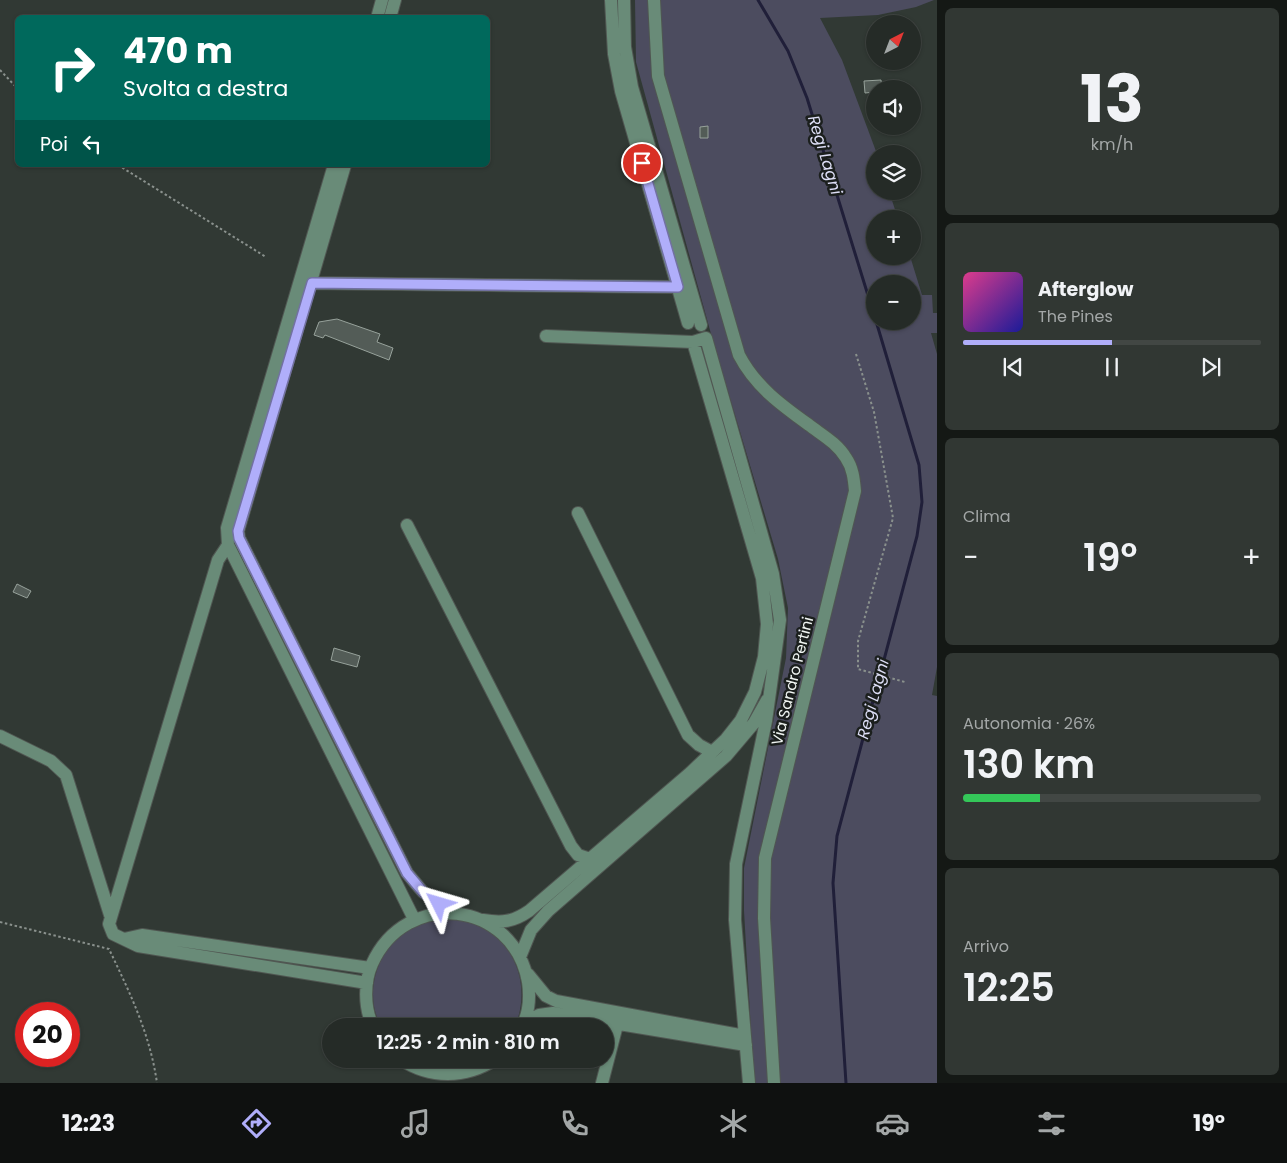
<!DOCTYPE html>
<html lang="it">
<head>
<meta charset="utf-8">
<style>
	body { margin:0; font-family:Poppins,sans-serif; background:#313733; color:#f1f3f6; height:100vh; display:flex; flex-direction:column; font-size:19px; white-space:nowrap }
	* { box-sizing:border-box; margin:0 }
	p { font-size:16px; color:#a3a7a7 }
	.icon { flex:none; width:28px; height:28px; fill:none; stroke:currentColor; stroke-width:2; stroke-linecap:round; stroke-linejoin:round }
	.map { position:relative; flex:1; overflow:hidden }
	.panel { display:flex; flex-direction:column; gap:8px; padding:8px; background:#141815; width:350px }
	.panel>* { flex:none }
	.guide { position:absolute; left:15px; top:15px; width:475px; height:152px; border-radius:8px; box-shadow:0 1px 4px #0004,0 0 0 1px #424744; background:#00695c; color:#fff; overflow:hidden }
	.needle { width:32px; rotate:42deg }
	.tools { position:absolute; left:866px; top:15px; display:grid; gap:10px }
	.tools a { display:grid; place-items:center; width:55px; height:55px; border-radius:50%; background:#252b27; box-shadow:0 1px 4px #0004,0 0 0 1px #424744; font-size:25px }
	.speed { position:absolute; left:15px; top:1002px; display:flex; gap:10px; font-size:25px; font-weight:700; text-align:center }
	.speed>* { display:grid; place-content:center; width:65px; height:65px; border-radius:50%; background:#252b27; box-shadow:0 1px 4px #0004,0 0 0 1px #424744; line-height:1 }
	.speed .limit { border:8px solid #d22; background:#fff; color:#111 }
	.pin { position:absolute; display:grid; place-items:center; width:42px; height:42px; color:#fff; margin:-21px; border:2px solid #fff; border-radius:50%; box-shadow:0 1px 5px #0007 }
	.me { position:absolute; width:55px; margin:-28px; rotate:310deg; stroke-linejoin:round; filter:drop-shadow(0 0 4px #0008) }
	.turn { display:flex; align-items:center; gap:18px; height:105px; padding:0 25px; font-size:22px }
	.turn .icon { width:65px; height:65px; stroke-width:2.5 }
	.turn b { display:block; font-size:35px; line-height:42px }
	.then { display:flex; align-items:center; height:48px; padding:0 25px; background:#0003; gap:10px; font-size:19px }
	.big { font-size:38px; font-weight:600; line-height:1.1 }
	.panel .card { flex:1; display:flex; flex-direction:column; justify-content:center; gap:8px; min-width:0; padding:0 18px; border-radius:8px; background:#313733 }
	.panel .dial { align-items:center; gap:0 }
	.dial b { font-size:65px; line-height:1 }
	.song { display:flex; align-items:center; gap:15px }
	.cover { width:60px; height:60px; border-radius:8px; background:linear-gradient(135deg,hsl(330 70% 55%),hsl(240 70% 35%)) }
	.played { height:5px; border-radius:2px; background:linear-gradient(90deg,#b0aefa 50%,#424744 50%) }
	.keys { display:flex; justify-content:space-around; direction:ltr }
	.heat { display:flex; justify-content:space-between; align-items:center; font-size:28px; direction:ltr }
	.charge { height:8px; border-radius:4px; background:linear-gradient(90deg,#34c759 26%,#424744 0) }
	.trip { position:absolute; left:322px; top:1018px; width:292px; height:50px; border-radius:25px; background:#252b27; box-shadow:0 1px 4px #0004,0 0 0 1px #424744; font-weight:600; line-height:50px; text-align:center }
	.dock { display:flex; height:80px; justify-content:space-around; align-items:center; background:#0f1110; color:#a3a7a7 }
	.dock .icon { width:35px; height:35px }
	.dock .selected { color:#b0aefa }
	.dock b { font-size:22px; color:#f1f3f6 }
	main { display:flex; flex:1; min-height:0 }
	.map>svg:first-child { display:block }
	.green { fill:#4c4c5f; fill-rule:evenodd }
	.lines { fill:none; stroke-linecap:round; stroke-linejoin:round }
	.stream { stroke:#201f39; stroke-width:3 }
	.building { fill:#535c57; stroke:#97a29b }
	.minor-casing { stroke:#505752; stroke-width:14 }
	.path { stroke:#8a918d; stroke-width:2; stroke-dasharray:2.5 2.5; stroke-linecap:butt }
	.minor { stroke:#698b78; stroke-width:12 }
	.route-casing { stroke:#7271a2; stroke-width:12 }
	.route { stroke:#b0aefa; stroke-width:9 }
	.labels { text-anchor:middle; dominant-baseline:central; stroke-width:5; stroke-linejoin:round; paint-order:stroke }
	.street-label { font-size:15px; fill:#f0f5f2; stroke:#1b1f1d }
	.water-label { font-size:16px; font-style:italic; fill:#dddef5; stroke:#1b1f1d }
</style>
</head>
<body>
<main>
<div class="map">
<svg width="937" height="1083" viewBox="0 0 937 1083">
	<rect width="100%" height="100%" fill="#313934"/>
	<path class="green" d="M635 0H934L916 7 878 15 820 18 842 60 877 154H875V191H889L898 219H875V256H910L922 295H932L933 313H937V333H931L937 354V667L932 695 937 696V1083H754L744 911V868L786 658 788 608 778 559 713 341 636 62ZM875 284H912V321H875Z
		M440 919C452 919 463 920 474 924 515 939 532 987 515 1026H381C363 994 377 950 407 930 417 924 429 921 440 919Z
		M411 1059H484C461 1073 434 1068 411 1059Z"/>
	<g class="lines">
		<path class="stream" d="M758 0 788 51 807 98 875 318
			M846 1083 833 883 837 836 917 536 922 502 919 465 876 321"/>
	</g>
	<path class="building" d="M881 80 882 89H875V92L865 93 864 81Z
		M708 126V138H700V127Z
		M337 319 380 334 377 342 393 348 389 360 325 335 323 338 314 335 319 322Z
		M17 584 31 591 27 598 13 592Z
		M334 648 360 656 357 667 331 660Z"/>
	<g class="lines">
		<defs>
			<path id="minor" d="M611 0 614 54 621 91 688 323
				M624 0 625 47 632 87 701 325
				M654 0 658 76 739 355C755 386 781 405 809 425 822 435 837 443 846 458 853 468 854 480 855 491L765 858 764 918 774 1083
				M377 18 382 0
				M390 18 395 0
				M334 165 227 528 228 545 414 919
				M345 165 238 531 239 538 407 873 423 892 452 912
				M305 283 677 287
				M546 336 693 342 706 338 773 574 780 620 766 721 736 864 735 920 749 1083
				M578 513 688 735 699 745 712 752
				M407 525 571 846 578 855 590 859
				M228 545 218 560 109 924 113 934 138 946 367 983
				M0 736 51 761 66 775 110 915
				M483 920C502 923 513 922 529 911L690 773 726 739 741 720 755 692 764 657 767 624 762 578 693 342
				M124 939 142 935 370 968
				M520 957 531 930 548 911 726 756 754 723 767 700
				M528 974 546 996 556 1001 745 1036
				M524 1023 539 1015 553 1013 746 1045
				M373 1026C364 1008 364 982 372 964 406 888 513 900 528 982 530 996 529 1013 522 1026
				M400 1059C430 1079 465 1079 496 1059
				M602 1083 617 1025"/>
		</defs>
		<use href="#minor" class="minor-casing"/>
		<path class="path" d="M0 70 18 89
			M118 165 266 257
			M856 354 874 412 893 518 858 641V669L905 682
			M0 922 109 949C130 993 150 1034 157 1083"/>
		<use href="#minor" class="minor"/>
	</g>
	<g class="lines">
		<defs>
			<path id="route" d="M439 904 423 892 407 873 239 538 238 531 312 283 678 287 642 163"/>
		</defs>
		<use href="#route" class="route-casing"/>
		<use href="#route" class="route"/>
	</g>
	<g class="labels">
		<g class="street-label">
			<text transform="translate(792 681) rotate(-76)">Via Sandro Pertini</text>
		</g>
		<g class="water-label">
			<text transform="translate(825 155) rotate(73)">Regi Lagni</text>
			<text transform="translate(873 699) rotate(-75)">Regi Lagni</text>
		</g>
	</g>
</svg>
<div class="tools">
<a><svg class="needle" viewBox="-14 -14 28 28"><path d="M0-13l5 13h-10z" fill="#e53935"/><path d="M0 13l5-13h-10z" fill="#a3a7a7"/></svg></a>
<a><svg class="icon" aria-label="sound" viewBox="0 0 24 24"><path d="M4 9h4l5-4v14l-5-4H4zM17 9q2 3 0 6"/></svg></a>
<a><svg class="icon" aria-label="layers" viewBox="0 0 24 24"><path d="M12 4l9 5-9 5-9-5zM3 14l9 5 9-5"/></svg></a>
<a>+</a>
<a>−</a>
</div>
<div class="speed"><div class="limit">20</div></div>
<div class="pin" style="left:642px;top:163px;background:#d93025"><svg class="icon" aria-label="arrive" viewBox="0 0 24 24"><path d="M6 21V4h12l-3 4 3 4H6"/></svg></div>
<svg class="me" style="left:439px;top:904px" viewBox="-20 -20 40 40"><path d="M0-17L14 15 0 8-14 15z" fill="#b0aefa" stroke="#fff" stroke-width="4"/></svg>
<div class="trip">12:25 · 2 min · 810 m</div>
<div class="guide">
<div class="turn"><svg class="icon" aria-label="right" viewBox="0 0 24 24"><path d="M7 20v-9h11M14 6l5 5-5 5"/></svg><div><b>470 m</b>Svolta a destra</div></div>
<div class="then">Poi<svg class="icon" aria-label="left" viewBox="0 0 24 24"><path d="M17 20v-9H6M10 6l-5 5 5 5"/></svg></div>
</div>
</div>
<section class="panel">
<div class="card dial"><b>13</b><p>km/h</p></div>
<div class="card">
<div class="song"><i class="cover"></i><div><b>Afterglow</b><p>The Pines</p></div></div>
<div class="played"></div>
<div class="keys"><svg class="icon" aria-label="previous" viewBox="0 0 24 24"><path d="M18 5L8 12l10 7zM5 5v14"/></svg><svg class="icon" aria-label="pause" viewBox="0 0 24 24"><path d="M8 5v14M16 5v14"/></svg><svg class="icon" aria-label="next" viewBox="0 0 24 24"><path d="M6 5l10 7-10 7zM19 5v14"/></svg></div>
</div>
<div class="card"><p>Clima</p>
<div class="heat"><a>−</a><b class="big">19°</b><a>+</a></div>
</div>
<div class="card"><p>Autonomia · 26%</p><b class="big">130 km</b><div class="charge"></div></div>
<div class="card"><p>Arrivo</p><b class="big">12:25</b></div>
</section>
</main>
<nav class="dock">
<b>12:23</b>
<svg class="icon selected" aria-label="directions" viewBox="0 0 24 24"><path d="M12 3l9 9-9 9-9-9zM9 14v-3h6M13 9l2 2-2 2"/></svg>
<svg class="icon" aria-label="music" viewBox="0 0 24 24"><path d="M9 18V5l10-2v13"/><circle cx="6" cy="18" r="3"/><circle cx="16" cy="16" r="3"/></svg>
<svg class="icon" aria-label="phone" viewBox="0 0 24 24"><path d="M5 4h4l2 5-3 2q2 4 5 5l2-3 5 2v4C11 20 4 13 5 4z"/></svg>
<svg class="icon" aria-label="climate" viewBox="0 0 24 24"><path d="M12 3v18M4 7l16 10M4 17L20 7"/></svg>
<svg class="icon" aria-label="car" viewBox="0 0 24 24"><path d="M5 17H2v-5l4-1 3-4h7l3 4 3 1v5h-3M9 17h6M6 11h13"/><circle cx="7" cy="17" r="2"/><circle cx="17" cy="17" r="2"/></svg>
<svg class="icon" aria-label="filters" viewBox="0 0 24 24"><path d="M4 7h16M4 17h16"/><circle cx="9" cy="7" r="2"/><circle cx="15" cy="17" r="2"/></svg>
<b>19°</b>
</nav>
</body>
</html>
